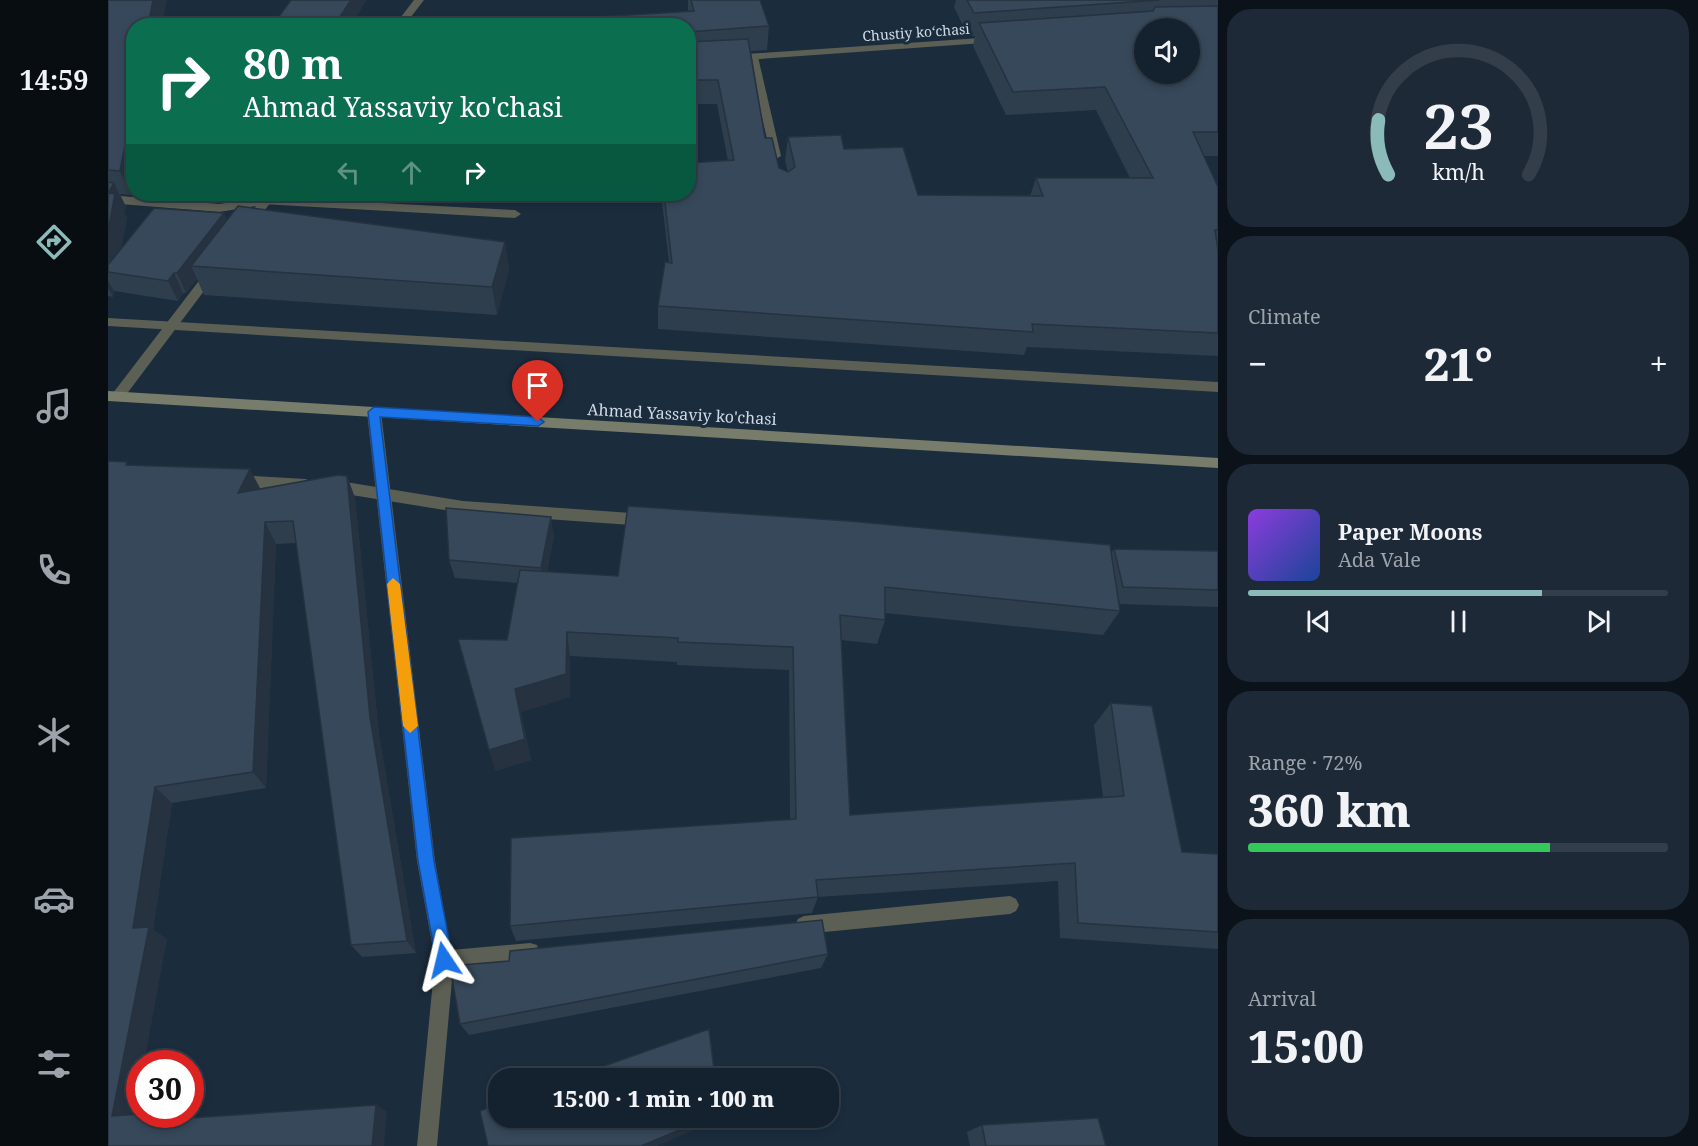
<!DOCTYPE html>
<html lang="en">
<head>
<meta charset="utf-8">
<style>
	body { margin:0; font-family:"Noto Serif",serif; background:#1d2936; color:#f1f3f6; height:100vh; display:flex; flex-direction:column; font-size:22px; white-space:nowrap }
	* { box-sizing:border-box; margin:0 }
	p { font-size:20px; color:#9da3aa }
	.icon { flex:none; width:33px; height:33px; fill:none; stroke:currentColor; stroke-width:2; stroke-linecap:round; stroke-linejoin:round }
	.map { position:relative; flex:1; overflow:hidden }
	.drawer { display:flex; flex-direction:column; gap:9px; padding:9px; background:#0b1219; width:480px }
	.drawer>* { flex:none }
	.guide { position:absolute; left:18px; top:18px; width:570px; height:183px; border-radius:24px; box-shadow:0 3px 9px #0003,0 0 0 2px #333e4a; background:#0b6e4f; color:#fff; overflow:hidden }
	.controls { position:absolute; left:1026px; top:18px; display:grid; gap:12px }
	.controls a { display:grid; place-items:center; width:66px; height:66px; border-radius:50%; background:#14212e; box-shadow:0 3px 9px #0003,0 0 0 2px #333e4a; font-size:30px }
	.speed { position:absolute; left:18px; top:1050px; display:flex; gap:12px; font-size:30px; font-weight:700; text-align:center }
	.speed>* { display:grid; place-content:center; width:78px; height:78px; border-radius:50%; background:#14212e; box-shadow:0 3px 9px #0003,0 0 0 2px #333e4a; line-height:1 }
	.speed .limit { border:9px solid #d22; background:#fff; color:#111 }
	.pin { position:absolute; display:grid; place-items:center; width:51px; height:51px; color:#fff; margin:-62px -26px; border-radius:50% 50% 50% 0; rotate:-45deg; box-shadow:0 0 6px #0007 }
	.pin .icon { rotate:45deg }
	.me { position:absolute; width:66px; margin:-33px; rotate:350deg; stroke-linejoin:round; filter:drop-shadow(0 0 4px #0008) }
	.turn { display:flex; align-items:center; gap:21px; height:126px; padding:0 18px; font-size:27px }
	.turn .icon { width:78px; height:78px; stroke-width:2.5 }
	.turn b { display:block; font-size:42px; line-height:51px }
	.lanes { display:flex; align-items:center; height:57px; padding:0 18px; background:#0003; justify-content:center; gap:30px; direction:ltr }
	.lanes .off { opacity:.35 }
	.big { font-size:45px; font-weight:800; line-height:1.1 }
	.drawer .card { flex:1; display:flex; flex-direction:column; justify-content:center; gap:9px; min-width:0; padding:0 21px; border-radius:24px; background:#1d2936 }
	.drawer .dial { align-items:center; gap:0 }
	.dial svg { height:156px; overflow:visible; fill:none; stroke:#333e4a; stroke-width:7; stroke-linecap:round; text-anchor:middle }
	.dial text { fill:#f1f3f6; stroke:none }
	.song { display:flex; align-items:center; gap:18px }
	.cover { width:72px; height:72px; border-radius:9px; background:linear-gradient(135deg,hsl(270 70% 55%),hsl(220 70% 35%)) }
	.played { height:6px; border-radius:3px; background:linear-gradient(90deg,#8bbbb9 70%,#333e4a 70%) }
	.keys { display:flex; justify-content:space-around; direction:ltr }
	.heat { display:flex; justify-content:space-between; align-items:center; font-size:33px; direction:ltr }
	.charge { height:9px; border-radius:4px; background:linear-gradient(90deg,#34c759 72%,#333e4a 0) }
	.trip { position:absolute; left:380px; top:1068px; width:351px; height:60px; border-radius:24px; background:#14212e; box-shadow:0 3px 9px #0003,0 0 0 2px #333e4a; font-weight:800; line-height:60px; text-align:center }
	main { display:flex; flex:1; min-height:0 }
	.tab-bar { display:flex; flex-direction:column; width:108px; justify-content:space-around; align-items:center; background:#080d12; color:#9da3aa }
	.tab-bar .icon { width:42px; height:42px }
	.tab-bar .on { color:#8bbbb9 }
	.tab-bar b { font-size:27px; color:#f1f3f6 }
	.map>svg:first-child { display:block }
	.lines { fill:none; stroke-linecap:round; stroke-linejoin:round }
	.service { fill:#5c5f54; fill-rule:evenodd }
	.minor { fill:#5c5f54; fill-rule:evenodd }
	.secondary { fill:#787c6a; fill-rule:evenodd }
	.wall { fill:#2e3e4d }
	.shaded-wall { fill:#26323f }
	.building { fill:#36485a; stroke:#26323f; stroke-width:1.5; fill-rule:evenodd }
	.route { fill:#1a73e8; stroke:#114b97; stroke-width:1.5 }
	.slow { fill:#f59e0b }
	.labels { text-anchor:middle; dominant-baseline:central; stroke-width:6; stroke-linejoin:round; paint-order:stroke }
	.far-street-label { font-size:14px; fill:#d0dbe6; stroke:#1b2c3d }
	.street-label { font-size:16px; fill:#d0dbe6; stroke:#1b2c3d }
</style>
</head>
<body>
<main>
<nav class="tab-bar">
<b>14:59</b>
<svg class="icon on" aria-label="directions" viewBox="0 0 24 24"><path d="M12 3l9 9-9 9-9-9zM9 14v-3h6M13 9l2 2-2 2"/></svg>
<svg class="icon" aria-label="music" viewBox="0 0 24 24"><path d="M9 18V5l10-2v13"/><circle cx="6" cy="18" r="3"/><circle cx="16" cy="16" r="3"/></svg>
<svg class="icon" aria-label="phone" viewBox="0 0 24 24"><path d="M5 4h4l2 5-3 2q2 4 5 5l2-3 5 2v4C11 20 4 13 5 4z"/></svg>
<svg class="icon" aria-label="climate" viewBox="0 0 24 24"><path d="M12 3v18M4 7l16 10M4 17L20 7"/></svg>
<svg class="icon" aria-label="car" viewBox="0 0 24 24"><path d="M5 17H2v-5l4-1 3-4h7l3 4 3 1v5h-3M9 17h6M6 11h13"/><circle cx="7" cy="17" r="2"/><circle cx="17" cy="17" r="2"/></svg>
<svg class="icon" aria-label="filters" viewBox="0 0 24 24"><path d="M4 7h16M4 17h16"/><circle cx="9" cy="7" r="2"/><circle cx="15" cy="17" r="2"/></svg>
</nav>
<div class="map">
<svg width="1110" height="1146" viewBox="0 0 1110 1146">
	<rect width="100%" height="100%" fill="#1b2c3d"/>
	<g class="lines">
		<path class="service" d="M645 54 650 57 673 156 668 159 663 156 640 57Z
			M157 197 407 210 413 214 407 218 153 204 151 201Z
			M0 318 1110 382V392L0 326Z
			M129 475 198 479 205 485 198 491 129 487 122 481Z
			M225 480 355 501 537 514 542 516 544 520 542 524 537 526 355 513 225 492 218 486Z"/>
		<path class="minor" d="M306 0H316L296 26H286Z
			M887 37 892 40 890 42 624 61 619 58 624 55Z
			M157 194H169L144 227 140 228 134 224 148 206 111 212 0 203V195L111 204 154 198Z
			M104 268 110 272 108 275 15 399H5L3 396 5 393 100 269Z
			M266 407 273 412 327 861 343 950 422 943 429 945 431 952 429 959 422 961 345 969 329 1146H309L327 960 309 861 259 412Z
			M902 896 908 899 911 905 908 911 902 914 696 934 690 931 687 925 690 919 696 916Z"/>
		<path class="secondary" d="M0 391 1110 458V468L0 401Z"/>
	</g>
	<path class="wall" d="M0 0 23 195 12 194 18 207 16 211 19 218 13 249 119 220 397 242 401 270 389 315 96 295 89 279 78 293H75L70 301 6 291 5 297 0 296Z
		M580 0H652L661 26 659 50 643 51 657 138 671 168 680 172 677 161 680 137 736 149 810 195 922 196 928 178H1022L988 110 898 115 865 46 867 36H860L846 7 848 0H1110V156H1096L1110 187V356L919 347 916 355 550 329V306L561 262 553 194H580L620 161 609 104H580Z
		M21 465 152 489 239 476 247 498 271 735 308 953 254 957 243 945 188 543 168 544 158 788 64 803 45 930 59 939 32 1064V1088L27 1114H63L75 1118 268 1105 279 1112 0 1146Z
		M446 535 439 572 510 576 1003 553 1006 549 1110 551V607L1011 604 1012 611 995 635 777 613V620L769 644 733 640 742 815 995 798 986 725 1003 703 1074 852 1110 854V949L952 938 950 881 710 897 704 913 408 941 402 926 682 819 681 670 569 665V662L462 656V697L413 712 423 760 387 771 399 640 410 583 347 578 341 560Z
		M720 954 713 968 361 1035 352 1024 401 961Z
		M874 1125 998 1146H862L859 1132Z"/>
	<path class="shaded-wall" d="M45 0H59L54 26H40Z
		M243 0H259L243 26H226Z
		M26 100V182L23 195 12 171Z
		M6 183 18 207 16 211 19 218 9 273 0 272V193Z
		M116 213 124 233 83 266 89 279 78 293 69 273Z
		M397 242 401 270 389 315 384 287Z
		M66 273 75 293 70 301 60 281Z
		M0 281 6 291 5 297 0 288Z
		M142 469 153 490 130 493Z
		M239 476 247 498 271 735 308 953 299 941 262 717Z
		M443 517 446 535 436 586 433 568Z
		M157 522 168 544 158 788 145 772Z
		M459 632 462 656V697L413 712 423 760 387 771 381 750 407 689Z
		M47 787 64 803 45 930 59 939 36 1064H32V1088L25 1122 4 1116 25 928Z
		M268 1105 279 1112 276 1146H264Z
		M55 1114H63L75 1118 54 1120Z
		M600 1118H610L609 1120 549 1146H533Z"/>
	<path class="building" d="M0 0H45L40 26H26V100L12 171 0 170Z
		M183 0H243L226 26H164Z
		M583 0H652L661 26 580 32V26H455L454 19 586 11Z
		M859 0H1052L866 13Z
		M1110 6V132H1085L1110 187V230H1107L1110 251V333L924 324 925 332 550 306 557 262 564 263 556 194H580V163L626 160 610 80H580V42L640 39 657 138H664L671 168 680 172 687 167 680 137 733 135 736 149 795 147 810 195 935 196 928 178H1045L997 87 905 92 871 23 1045 11 1047 7ZM1036 28H1082V74H1036Z
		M0 182 6 183 0 193Z
		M0 193 7 194 0 231Z
		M130 206 397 242 384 287 83 266Z
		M46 208 116 213 69 273H66L60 281 0 272V265Z
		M0 461 19 462 18 465 142 469 130 493 230 475 239 476 262 717 299 941 243 945 185 521 157 522 145 772 47 787 25 928 41 927 4 1116 32 1114H55L54 1120 268 1105 264 1146H0Z
		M520 506 741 521 1002 545 1012 611 777 587V620L732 615 742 815 1016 796 1003 703 1044 706 1074 852 1110 854V932L970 923 967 863 708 880 710 897 402 926 403 838 688 819 685 647 570 642V638L459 632 458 674 407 689 417 739 381 750 350 639 399 640 412 570 510 576Z
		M338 508 443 517 433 568 341 560Z
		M1006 549 1110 551V590L1015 587Z
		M714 920 720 954 352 1024 342 966 401 961 402 951Z
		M601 1029 607 1078H462Z
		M390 1104V1118H600L533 1146H380L372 1111Z
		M990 1118 998 1146H878L874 1125Z"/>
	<path class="route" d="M266 407 430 417 436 422 430 426 272 417 326 861 345 960 342 966 336 969 330 966 328 960 310 861 260 412Z"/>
	<path class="slow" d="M285 578 292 584 310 726 302 733 295 726 279 584Z"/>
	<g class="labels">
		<g class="far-street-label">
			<text transform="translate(808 32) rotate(-4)">Chustiy koʻchasi</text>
		</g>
		<g class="street-label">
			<text transform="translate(574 414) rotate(3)">Ahmad Yassaviy ko'chasi</text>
		</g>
	</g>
</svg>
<div class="controls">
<a><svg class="icon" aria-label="sound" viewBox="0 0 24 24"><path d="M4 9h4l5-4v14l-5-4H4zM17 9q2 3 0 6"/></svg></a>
</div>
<div class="speed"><div class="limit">30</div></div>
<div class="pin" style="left:430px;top:422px;background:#d93025"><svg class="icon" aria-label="arrive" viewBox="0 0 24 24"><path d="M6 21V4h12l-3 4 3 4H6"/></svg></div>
<svg class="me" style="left:336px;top:960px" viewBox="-20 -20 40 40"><path d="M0-17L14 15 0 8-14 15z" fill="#1a73e8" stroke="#fff" stroke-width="4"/></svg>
<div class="trip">15:00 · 1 min · 100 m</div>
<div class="guide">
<div class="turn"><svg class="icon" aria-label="right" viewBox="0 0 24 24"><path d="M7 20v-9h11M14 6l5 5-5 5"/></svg><div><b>80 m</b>Ahmad Yassaviy ko'chasi</div></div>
<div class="lanes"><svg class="icon off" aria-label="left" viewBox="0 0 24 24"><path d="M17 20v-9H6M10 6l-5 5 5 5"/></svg><svg class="icon off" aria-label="ahead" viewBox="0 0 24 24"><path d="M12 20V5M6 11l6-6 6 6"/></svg><svg class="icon" aria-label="right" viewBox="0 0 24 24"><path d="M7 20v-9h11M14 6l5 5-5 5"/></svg></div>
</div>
</div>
<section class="drawer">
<div class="card dial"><svg viewBox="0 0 100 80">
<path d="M14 69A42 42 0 1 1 86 69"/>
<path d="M14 69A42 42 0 0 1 9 41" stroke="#8bbbb9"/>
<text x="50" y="56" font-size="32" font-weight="700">23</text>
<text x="50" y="72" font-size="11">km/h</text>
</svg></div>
<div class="card"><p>Climate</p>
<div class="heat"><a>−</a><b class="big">21°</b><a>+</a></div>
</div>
<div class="card">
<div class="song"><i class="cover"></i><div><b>Paper Moons</b><p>Ada Vale</p></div></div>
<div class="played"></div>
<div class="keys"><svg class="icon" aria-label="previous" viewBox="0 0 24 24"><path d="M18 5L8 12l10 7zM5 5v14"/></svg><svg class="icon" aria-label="pause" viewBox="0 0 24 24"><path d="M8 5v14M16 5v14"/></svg><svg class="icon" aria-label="next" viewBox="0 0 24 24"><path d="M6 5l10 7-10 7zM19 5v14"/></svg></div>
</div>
<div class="card"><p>Range · 72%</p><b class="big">360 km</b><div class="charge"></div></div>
<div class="card"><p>Arrival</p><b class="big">15:00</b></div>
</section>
</main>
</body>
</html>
